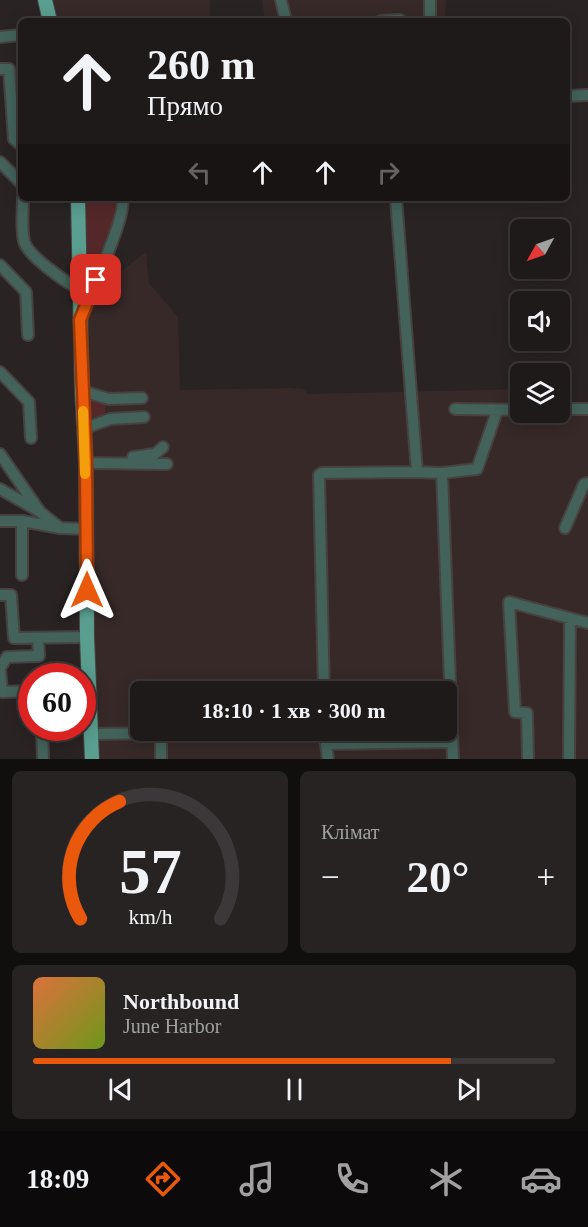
<!DOCTYPE html>
<html lang="uk">
<head>
<meta charset="utf-8">
<style>
	body { margin:0; font-family:Georgia,serif; background:#272323; color:#f1f3f6; height:100vh; display:flex; flex-direction:column; font-size:22px; white-space:nowrap }
	* { box-sizing:border-box; margin:0 }
	p { font-size:20px; color:#a1a1a2 }
	.icon { flex:none; width:33px; height:33px; fill:none; stroke:currentColor; stroke-width:2; stroke-linecap:round; stroke-linejoin:round }
	.map { position:relative; height:759px; overflow:hidden }
	.drawer { display:flex; flex-direction:column; gap:12px; padding:12px; background:#110e0e; flex:1 }
	.drawer>* { flex:none }
	.guide { position:absolute; left:18px; top:18px; width:552px; height:183px; border-radius:9px; box-shadow:0 3px 15px #0003,0 0 0 2px #3c3839; background:#1f1a1a; color:#f1f3f6; overflow:hidden }
	.needle { width:39px; rotate:230deg }
	.tools { position:absolute; left:510px; top:219px; display:grid; gap:12px }
	.tools a { display:grid; place-items:center; width:60px; height:60px; border-radius:9px; background:#1f1a1a; box-shadow:0 3px 15px #0003,0 0 0 2px #3c3839; font-size:30px }
	.speed { position:absolute; left:18px; top:663px; display:flex; gap:12px; font-size:30px; font-weight:700; text-align:center }
	.speed>* { display:grid; place-content:center; width:78px; height:78px; border-radius:50%; background:#1f1a1a; box-shadow:0 3px 15px #0003,0 0 0 2px #3c3839; line-height:1 }
	.speed .limit { border:9px solid #d22; background:#fff; color:#111 }
	.pin { position:absolute; display:grid; place-items:center; width:51px; height:51px; color:#fff; margin:-26px; border-radius:12px; box-shadow:0 3px 9px #0006 }
	.me { position:absolute; width:66px; margin:-33px; rotate:0deg; stroke-linejoin:round; filter:drop-shadow(0 0 4px #0008) }
	.turn { display:flex; align-items:center; gap:21px; height:126px; padding:0 30px; font-size:27px }
	.turn .icon { width:78px; height:78px; stroke-width:2.5 }
	.turn b { display:block; font-size:42px; line-height:51px }
	.lanes { display:flex; align-items:center; height:57px; padding:0 30px; background:#0003; justify-content:center; gap:30px; direction:ltr }
	.lanes .off { opacity:.35 }
	.big { font-size:45px; font-weight:600; line-height:1.1 }
	.drawer .tile { flex:1; display:flex; flex-direction:column; justify-content:center; gap:9px; min-width:0; padding:0 21px; border-radius:9px; background:#272323 }
	.drawer .dial { align-items:center; gap:0 }
	.dial svg { height:156px; overflow:visible; fill:none; stroke:#3c3839; stroke-width:7; stroke-linecap:round; text-anchor:middle }
	.dial text { fill:#f1f3f6; stroke:none }
	.song { display:flex; align-items:center; gap:18px }
	.cover { width:72px; height:72px; border-radius:9px; background:linear-gradient(135deg,hsl(20 70% 55%),hsl(80 70% 35%)) }
	.played { height:6px; border-radius:3px; background:linear-gradient(90deg,#ea580c 80%,#3c3839 80%) }
	.keys { display:flex; justify-content:space-around; direction:ltr }
	.heat { display:flex; justify-content:space-between; align-items:center; font-size:33px; direction:ltr }
	.drawer .tiles { flex:1; display:grid; gap:12px; grid-template-columns:1fr 1fr }
	.tile:last-child { grid-column:span 2 }
	.trip { position:absolute; left:130px; top:681px; width:327px; height:60px; border-radius:9px; background:#1f1a1a; box-shadow:0 3px 15px #0003,0 0 0 2px #3c3839; font-weight:600; line-height:60px; text-align:center }
	.tabs { display:flex; height:96px; justify-content:space-around; align-items:center; background:#0c0a0a; color:#a1a1a2 }
	.tabs .icon { width:42px; height:42px }
	.tabs .selected { color:#ea580c }
	.tabs b { font-size:27px; color:#f1f3f6 }
	.map>svg:first-child { display:block }
	.built { fill:#362928; fill-rule:evenodd }
	.green { fill:#542829 }
	.lines { fill:none; stroke-linecap:round; stroke-linejoin:round }
	.minor-casing { stroke:#474141; stroke-width:14 }
	.major-casing { stroke:#474141; stroke-width:16 }
	.minor { stroke:#42625a; stroke-width:10 }
	.major { stroke:#599e8f; stroke-width:14 }
	.route-casing { stroke:#983908; stroke-width:15 }
	.route { stroke:#ea580c; stroke-width:10 }
	.slow { stroke:#f59e0b; stroke-width:10 }
</style>
</head>
<body>
<div class="map">
<svg width="588" height="759" viewBox="0 0 588 759">
	<rect width="100%" height="100%" fill="#292323"/>
	<path class="built" d="M45 0H210V17L169 21H50Z
		M262 0H446L445 21H265Z
		M146 252 149 283 178 317 180 390 290 388 303 389 308 394 517 389 516 407 520 412H560L588 407V759H91L78 321 95 278 113 277ZM141 692H447V730H141Z"/>
	<path class="green" d="M86 198H114L118 208 87 287 84 207Z
		M90 399 105 400V417L91 418Z"/>
	<g class="lines">
		<defs>
			<path id="minor" d="M281 0 286 21
				M430 0V21
				M381 21 400 20
				M0 37 21 35
				M0 69H9L14 139 21 145
				M567 96 588 95
				M0 162 21 183
				M23 198C23 211 21 228 24 241 27 255 66 283 80 289
				M396 198 417 472 442 473 453 759
				M0 265 26 292 28 335
				M82 314C90 295 128 213 122 198
				M0 372 29 402 31 438
				M82 391 109 399 142 398
				M455 409 520 410
				M560 409H588
				M83 429 110 419 144 417
				M0 454 40 512 60 528
				M133 457 155 454 163 447
				M86 463 167 464
				M442 473 477 469 497 411
				M0 489 37 510
				M0 521H22L60 528 86 529
				M565 528 584 484 588 483
				M22 575V521
				M0 595H11L14 638 87 637
				M0 668 7 657 39 656 38 638
				M0 670 2 692 32 691
				M324 692 319 475 322 473 417 472
				M42 728 43 759
				M325 730 326 744
				M91 734 161 733V759
				M328 759 326 744 452 742
				M528 759 527 713 515 712 509 602 588 623
				M569 759 570 618"/>
			<path id="major" d="M45 0 50 21
				M78 198 82 391 86 463 87 637 92 759"/>
		</defs>
		<use href="#minor" class="minor-casing"/>
		<use href="#major" class="major-casing"/>
		<use href="#minor" class="minor"/>
		<use href="#major" class="major"/>
	</g>
	<g class="lines">
		<defs>
			<path id="route" d="M87 590 86 463 80 320 96 280"/>
		</defs>
		<use href="#route" class="route-casing"/>
		<use href="#route" class="route"/>
		<path class="slow" d="M83 411 85 474"/>
	</g>
</svg>
<div class="tools">
<a><svg class="needle" viewBox="-14 -14 28 28"><path d="M0-13l5 13h-10z" fill="#e53935"/><path d="M0 13l5-13h-10z" fill="#a1a1a2"/></svg></a>
<a><svg class="icon" aria-label="sound" viewBox="0 0 24 24"><path d="M4 9h4l5-4v14l-5-4H4zM17 9q2 3 0 6"/></svg></a>
<a><svg class="icon" aria-label="layers" viewBox="0 0 24 24"><path d="M12 4l9 5-9 5-9-5zM3 14l9 5 9-5"/></svg></a>
</div>
<div class="speed"><div class="limit">60</div></div>
<div class="pin" style="left:96px;top:280px;background:#d93025"><svg class="icon" aria-label="arrive" viewBox="0 0 24 24"><path d="M6 21V4h12l-3 4 3 4H6"/></svg></div>
<svg class="me" style="left:87px;top:590px" viewBox="-20 -20 40 40"><path d="M0-17L14 15 0 8-14 15z" fill="#ea580c" stroke="#fff" stroke-width="4"/></svg>
<div class="trip">18:10 · 1 хв · 300 m</div>
<div class="guide">
<div class="turn"><svg class="icon" aria-label="ahead" viewBox="0 0 24 24"><path d="M12 20V5M6 11l6-6 6 6"/></svg><div><b>260 m</b>Прямо</div></div>
<div class="lanes"><svg class="icon off" aria-label="left" viewBox="0 0 24 24"><path d="M17 20v-9H6M10 6l-5 5 5 5"/></svg><svg class="icon" aria-label="ahead" viewBox="0 0 24 24"><path d="M12 20V5M6 11l6-6 6 6"/></svg><svg class="icon" aria-label="ahead" viewBox="0 0 24 24"><path d="M12 20V5M6 11l6-6 6 6"/></svg><svg class="icon off" aria-label="right" viewBox="0 0 24 24"><path d="M7 20v-9h11M14 6l5 5-5 5"/></svg></div>
</div>
</div>
<section class="drawer">
<div class="tiles">
<div class="tile dial"><svg viewBox="0 0 100 80">
<path d="M14 69A42 42 0 1 1 86 69"/>
<path d="M14 69A42 42 0 0 1 34 9" stroke="#ea580c"/>
<text x="50" y="56" font-size="32" font-weight="700">57</text>
<text x="50" y="72" font-size="11">km/h</text>
</svg></div>
<div class="tile"><p>Клімат</p>
<div class="heat"><a>−</a><b class="big">20°</b><a>+</a></div>
</div>
<div class="tile">
<div class="song"><i class="cover"></i><div><b>Northbound</b><p>June Harbor</p></div></div>
<div class="played"></div>
<div class="keys"><svg class="icon" aria-label="previous" viewBox="0 0 24 24"><path d="M18 5L8 12l10 7zM5 5v14"/></svg><svg class="icon" aria-label="pause" viewBox="0 0 24 24"><path d="M8 5v14M16 5v14"/></svg><svg class="icon" aria-label="next" viewBox="0 0 24 24"><path d="M6 5l10 7-10 7zM19 5v14"/></svg></div>
</div>
</div>
</section>
<nav class="tabs">
<b>18:09</b>
<svg class="icon selected" aria-label="directions" viewBox="0 0 24 24"><path d="M12 3l9 9-9 9-9-9zM9 14v-3h6M13 9l2 2-2 2"/></svg>
<svg class="icon" aria-label="music" viewBox="0 0 24 24"><path d="M9 18V5l10-2v13"/><circle cx="6" cy="18" r="3"/><circle cx="16" cy="16" r="3"/></svg>
<svg class="icon" aria-label="phone" viewBox="0 0 24 24"><path d="M5 4h4l2 5-3 2q2 4 5 5l2-3 5 2v4C11 20 4 13 5 4z"/></svg>
<svg class="icon" aria-label="climate" viewBox="0 0 24 24"><path d="M12 3v18M4 7l16 10M4 17L20 7"/></svg>
<svg class="icon" aria-label="car" viewBox="0 0 24 24"><path d="M5 17H2v-5l4-1 3-4h7l3 4 3 1v5h-3M9 17h6M6 11h13"/><circle cx="7" cy="17" r="2"/><circle cx="17" cy="17" r="2"/></svg>
</nav>
</body>
</html>
